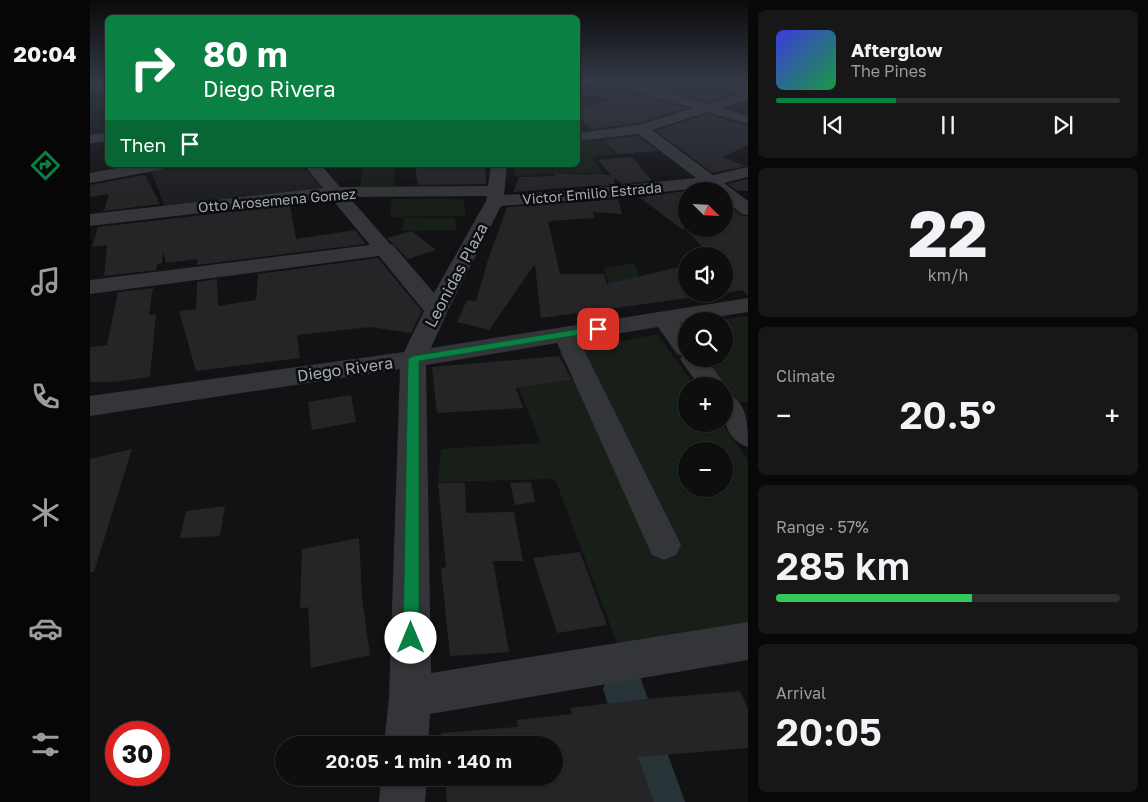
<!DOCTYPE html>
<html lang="en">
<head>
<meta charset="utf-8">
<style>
	body { margin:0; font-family:"Golos Text",sans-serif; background:#171718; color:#f1f3f6; height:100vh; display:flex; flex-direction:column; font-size:19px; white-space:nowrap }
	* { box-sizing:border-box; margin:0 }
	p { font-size:16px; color:#9b9c9e }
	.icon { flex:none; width:28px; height:28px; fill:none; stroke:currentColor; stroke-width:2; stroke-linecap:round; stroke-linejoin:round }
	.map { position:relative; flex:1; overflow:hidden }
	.drawer { display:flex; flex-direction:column; gap:10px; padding:10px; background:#080808; width:400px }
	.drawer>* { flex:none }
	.hud { position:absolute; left:15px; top:15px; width:475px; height:152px; border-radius:8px; box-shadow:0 1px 4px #0004,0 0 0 1px #2e2e2f; background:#0b8043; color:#fff; overflow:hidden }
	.needle { width:32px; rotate:114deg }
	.controls { position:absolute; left:588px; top:182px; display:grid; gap:10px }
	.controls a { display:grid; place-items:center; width:55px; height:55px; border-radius:50%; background:#0e0e0f; box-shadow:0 1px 4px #0004,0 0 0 1px #2e2e2f; font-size:25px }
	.speed { position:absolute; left:15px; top:721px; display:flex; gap:10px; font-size:25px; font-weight:700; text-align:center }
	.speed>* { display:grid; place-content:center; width:65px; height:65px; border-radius:50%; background:#0e0e0f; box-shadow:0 1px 4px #0004,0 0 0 1px #2e2e2f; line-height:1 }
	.speed .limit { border:8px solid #d22; background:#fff; color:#111 }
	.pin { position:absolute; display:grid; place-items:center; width:42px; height:42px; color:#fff; margin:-21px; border-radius:10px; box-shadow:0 2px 8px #0006 }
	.me { position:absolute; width:55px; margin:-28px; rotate:0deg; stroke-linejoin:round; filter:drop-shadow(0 0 4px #0008) }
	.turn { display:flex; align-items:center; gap:18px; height:105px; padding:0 15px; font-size:22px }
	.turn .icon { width:65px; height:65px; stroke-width:2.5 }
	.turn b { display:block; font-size:35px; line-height:42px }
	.then { display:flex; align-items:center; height:48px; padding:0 15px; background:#0003; gap:10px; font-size:19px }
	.big { font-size:38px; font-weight:600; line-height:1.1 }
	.drawer .card { flex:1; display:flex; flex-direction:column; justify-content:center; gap:8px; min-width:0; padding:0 18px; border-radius:8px; background:#171718 }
	.drawer .dial { align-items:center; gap:0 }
	.dial b { font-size:65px; line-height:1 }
	.song { display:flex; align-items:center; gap:15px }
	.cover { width:60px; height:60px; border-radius:8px; background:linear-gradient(135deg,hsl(240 70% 55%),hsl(140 70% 35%)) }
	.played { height:5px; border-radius:2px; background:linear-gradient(90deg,#0b8043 35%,#2e2e2f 35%) }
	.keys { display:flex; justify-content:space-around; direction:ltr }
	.heat { display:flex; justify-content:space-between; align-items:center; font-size:28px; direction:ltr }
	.charge { height:8px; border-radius:4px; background:linear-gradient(90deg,#34c759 57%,#2e2e2f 0) }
	.trip { position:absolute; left:185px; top:736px; width:288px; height:50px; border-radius:25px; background:#0e0e0f; box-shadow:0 1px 4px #0004,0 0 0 1px #2e2e2f; font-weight:600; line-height:50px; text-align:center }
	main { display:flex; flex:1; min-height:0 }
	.dock { display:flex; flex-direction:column; width:90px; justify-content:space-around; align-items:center; background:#060606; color:#9b9c9e }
	.dock .icon { width:35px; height:35px }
	.dock .current { color:#0b8043 }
	.dock b { font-size:22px; color:#f1f3f6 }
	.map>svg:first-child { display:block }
	.built { fill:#1e1f21 }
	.green { fill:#181f18; fill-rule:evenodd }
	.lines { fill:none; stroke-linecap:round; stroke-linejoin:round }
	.canal { fill:#283438; fill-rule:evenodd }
	.building { fill:#252528 }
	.minor { fill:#333539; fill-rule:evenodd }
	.route { fill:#0b8043; stroke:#07532c }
	.labels { text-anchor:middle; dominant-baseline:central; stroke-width:5; stroke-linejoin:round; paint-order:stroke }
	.far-street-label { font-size:14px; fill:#a3acb5; stroke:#0d0d0f }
	.street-label { font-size:16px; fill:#a3acb5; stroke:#0d0d0f }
</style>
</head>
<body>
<main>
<nav class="dock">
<b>20:04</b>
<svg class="icon current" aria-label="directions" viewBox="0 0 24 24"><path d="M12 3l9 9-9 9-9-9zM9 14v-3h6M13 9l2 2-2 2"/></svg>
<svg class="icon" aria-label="music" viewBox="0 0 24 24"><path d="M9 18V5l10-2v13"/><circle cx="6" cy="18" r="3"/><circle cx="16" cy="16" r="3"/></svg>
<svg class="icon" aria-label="phone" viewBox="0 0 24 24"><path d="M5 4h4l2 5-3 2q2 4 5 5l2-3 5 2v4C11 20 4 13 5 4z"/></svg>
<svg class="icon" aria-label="climate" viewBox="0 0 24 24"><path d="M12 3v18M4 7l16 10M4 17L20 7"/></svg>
<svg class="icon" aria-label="car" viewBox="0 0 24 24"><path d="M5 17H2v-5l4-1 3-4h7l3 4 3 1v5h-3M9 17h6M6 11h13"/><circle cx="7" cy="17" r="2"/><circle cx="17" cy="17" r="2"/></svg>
<svg class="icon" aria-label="filters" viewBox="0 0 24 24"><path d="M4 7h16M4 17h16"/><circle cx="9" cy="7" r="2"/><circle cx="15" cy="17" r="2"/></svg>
</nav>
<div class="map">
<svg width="658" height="802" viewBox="0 0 658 802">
	<rect width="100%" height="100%" fill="#121214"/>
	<path class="built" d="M90 165H212L235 191 75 207 61 171Z"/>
	<path class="green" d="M488 141H514L523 154 502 156 521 186 510 187 501 173 425 176 424 165H488Z
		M272 165H304V186L271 187Z
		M302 199H373L376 216 300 217Z
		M314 218H365L367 230 312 231Z
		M545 263 557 304 526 308 514 268Z
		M658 316V402L646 403 614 359H634V321H622Z
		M567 334 605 386H596V424H632L658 460V632L530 651 465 479 348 482 351 449 451 443 428 387 485 380 469 353ZM596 451H634V489H596Z"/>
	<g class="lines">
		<path class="canal" d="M534 668 549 674 595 802H549L513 689 519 674Z"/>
	</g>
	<path class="building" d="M499 81H515L518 86 596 108 549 123 502 129 488 116V109L522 100 510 95 521 92 499 84Z
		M543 81H600L606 82 609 86 641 94 617 102Z
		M617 114 658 126V145L632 157 656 166 623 173 566 131Z
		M547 136 568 151 528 154 513 140Z
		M542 157 562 181 532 184 524 178 525 184 423 192 429 177 464 176 463 174 521 175 508 160Z
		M325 165H395L396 184 328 185Z
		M55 175 70 204 14 211 19 194 0 197V185Z
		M658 179V191H648L638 184Z
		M596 191V229H634V202L651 215 658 217V296L653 290 634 293V256H621L595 228 593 230 549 197Z
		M528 199 532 214 503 212 505 218 458 221 470 274H514L517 284 580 269 596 267V294H627L451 318 445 264 399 330 367 322 377 300 386 301 398 260 417 207Z
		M200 205 206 239 265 230 276 244 107 265V259L76 263 73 251 72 263 67 264 66 270 14 276 17 245 2 247 8 227Z
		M322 231 346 250 318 259 297 238Z
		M288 258 332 311 321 333 280 327 207 335 210 358 106 371 89 311 106 309 107 282 127 279 128 306 166 300 168 274Z
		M63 288 59 315 66 314 60 377 23 382H0V347L17 345 28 292Z
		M469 356 482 380 426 388 433 408 347 413 342 367Z
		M261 395 266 422 222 430 218 402Z
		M42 449 4 572H0V459Z
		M441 482 445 502 425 505 420 483Z
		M348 483H375L376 513 424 512 433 561H403L419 652 360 656 351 568 356 567Z
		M135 506 130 536 90 538 96 511Z
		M269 538 272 597 280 655 221 668 218 607 210 609 212 549Z
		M490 552 517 625 467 633 443 558Z
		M650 691 658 709V748L548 757 564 802H357L355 778H464V745H352L351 733 428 727 427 720 482 714 480 708 555 699Z"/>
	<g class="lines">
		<path class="minor" d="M517 81H536L617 104 648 94 609 84 607 81H627L658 89V99L631 108 658 116V124L617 112 562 130 623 175 658 167V177L634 183 658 201V215L652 214 634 200V191H622L617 187 538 196 411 206 358 310 341 348 658 298V312L590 323 596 332V359H616L636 386 634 390V386H609L590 359 592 356 587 354 568 327 489 340 591 545 586 555 574 560 562 555 467 343 336 365 341 673 658 622V660L340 714 338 745H294L299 697 310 369 0 416V396L314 352 334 311 289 256 0 294V280L280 245 241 198 0 226V214L233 188 214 165H231L250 187 398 186 401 165H417L414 195 488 190 606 178 548 134 488 141V133L549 125 603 108 519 84ZM397 196 396 201 344 293 303 245 300 244 259 197Z
			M0 83 18 86V94L0 91Z
			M18 132V141L0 143V135Z
			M43 165H77L75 168 69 170 0 183V173Z
			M634 393C658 400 658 424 658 447 633 439 633 415 634 393Z
			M291 778H337L335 802H289Z"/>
	</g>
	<linearGradient id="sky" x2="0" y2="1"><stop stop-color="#0a0a0b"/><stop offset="0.42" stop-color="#333945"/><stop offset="1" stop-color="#333945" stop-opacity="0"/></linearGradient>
	<rect width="658" height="193" fill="url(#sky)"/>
	<path class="route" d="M508 326 512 327V331L329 361V638L326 643 321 645 315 643 313 638 318 359 323 356Z"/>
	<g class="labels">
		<g class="far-street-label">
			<text transform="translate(502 193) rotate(-5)">Victor Emilio Estrada</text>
			<text transform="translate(187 200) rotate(-5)">Otto Arosemena Gomez</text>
		</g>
		<g class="street-label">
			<text transform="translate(366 275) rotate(-62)">Leonidas Plaza</text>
			<text transform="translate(255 369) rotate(-8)">Diego Rivera</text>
		</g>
	</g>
</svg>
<div class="controls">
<a><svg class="needle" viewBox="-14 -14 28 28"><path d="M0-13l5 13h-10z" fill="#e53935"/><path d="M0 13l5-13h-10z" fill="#9b9c9e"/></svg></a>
<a><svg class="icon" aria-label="sound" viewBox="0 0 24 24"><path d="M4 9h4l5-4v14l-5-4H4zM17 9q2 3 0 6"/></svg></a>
<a><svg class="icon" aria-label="search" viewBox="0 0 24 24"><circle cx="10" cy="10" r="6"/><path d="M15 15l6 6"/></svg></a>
<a>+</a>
<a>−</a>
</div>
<div class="speed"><div class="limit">30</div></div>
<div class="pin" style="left:508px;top:329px;background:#d93025"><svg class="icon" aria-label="arrive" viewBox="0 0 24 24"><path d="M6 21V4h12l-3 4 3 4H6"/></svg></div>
<svg class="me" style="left:321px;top:638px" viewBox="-20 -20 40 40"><circle r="19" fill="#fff"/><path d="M0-13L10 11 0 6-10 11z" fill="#0b8043"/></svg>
<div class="trip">20:05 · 1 min · 140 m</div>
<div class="hud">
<div class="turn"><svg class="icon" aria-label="right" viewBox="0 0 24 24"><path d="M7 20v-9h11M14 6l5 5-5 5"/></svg><div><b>80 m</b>Diego Rivera</div></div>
<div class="then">Then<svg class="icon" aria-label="arrive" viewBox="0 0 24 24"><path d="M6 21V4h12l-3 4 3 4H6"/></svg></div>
</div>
</div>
<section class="drawer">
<div class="card">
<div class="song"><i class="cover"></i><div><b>Afterglow</b><p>The Pines</p></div></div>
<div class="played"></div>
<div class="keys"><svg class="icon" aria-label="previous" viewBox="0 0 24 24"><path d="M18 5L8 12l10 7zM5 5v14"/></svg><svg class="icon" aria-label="pause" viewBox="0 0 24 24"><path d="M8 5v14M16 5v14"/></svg><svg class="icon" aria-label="next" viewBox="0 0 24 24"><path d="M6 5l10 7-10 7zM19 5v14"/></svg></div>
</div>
<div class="card dial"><b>22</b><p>km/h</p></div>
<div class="card"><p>Climate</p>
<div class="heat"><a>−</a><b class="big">20.5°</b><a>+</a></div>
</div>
<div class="card"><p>Range · 57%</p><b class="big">285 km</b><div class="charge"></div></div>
<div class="card"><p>Arrival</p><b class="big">20:05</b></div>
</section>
</main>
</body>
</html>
